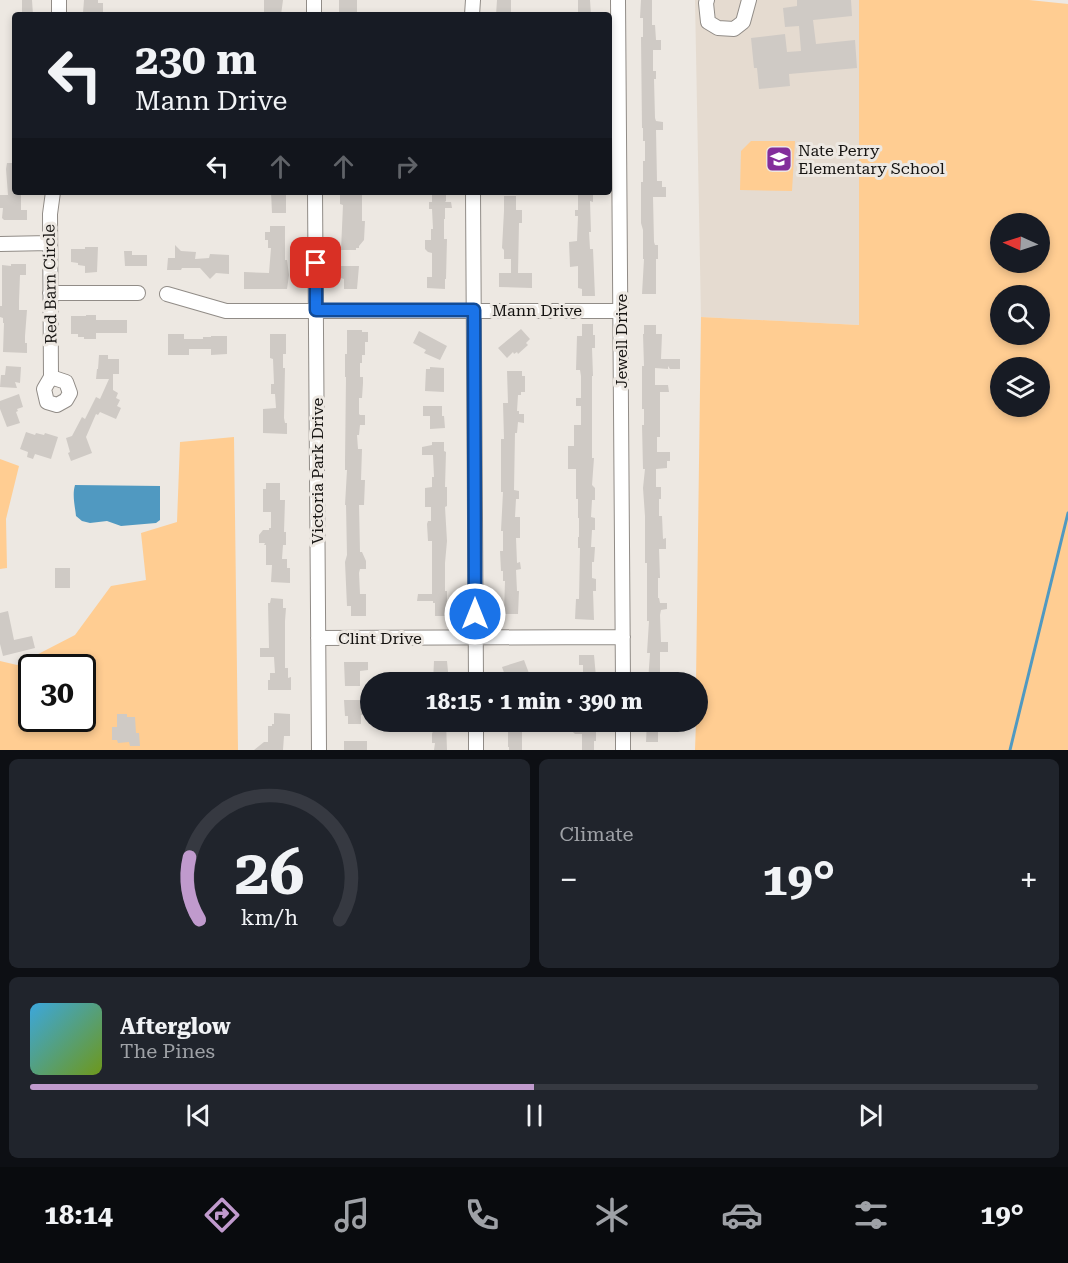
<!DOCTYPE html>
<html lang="en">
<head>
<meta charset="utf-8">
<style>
	body { margin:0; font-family:"Roboto Serif",serif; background:#20242c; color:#f1f3f6; height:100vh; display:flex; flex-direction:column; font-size:22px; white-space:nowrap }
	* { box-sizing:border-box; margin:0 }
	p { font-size:20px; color:#9ea1a6 }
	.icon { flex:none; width:33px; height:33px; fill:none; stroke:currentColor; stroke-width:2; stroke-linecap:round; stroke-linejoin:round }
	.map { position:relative; height:750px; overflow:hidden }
	.details { display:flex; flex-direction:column; gap:9px; padding:9px; background:#0d0f14; flex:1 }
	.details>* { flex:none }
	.top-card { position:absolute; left:12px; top:12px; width:600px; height:183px; border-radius:6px; box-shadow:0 3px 9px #0003; background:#171b24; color:#f1f3f6; overflow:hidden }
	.needle { width:39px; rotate:273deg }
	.fabs { position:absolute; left:990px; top:213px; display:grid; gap:12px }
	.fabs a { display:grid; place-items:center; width:60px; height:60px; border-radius:50%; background:#171b24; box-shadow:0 3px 9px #0003; font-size:30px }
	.speed { position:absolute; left:18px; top:654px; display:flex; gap:12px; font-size:30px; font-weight:700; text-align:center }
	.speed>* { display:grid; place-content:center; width:78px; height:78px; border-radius:50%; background:#171b24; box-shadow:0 3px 9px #0003; line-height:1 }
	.speed .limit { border:3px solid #111; border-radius:9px; background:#fff; color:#111 }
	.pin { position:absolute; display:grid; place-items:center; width:51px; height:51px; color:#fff; margin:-26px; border-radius:12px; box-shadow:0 3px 9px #0006 }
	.me { position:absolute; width:66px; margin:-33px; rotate:0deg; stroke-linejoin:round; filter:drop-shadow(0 0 4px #0008) }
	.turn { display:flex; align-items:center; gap:21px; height:126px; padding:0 24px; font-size:27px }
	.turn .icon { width:78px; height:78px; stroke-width:2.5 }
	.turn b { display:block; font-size:42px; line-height:51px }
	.lanes { display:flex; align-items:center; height:57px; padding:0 24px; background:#0003; justify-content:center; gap:30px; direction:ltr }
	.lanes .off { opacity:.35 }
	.big { font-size:45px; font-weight:700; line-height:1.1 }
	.details .widget { flex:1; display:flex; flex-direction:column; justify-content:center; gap:9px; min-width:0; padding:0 21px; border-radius:9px; background:#20242c }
	.details .dial { align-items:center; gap:0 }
	.dial svg { height:156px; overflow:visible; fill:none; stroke:#363941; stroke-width:7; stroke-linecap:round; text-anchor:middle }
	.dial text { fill:#f1f3f6; stroke:none }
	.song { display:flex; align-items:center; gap:18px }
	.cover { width:72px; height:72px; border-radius:9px; background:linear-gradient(135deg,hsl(200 70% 55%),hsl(80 70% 35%)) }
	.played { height:6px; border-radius:3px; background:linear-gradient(90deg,#c09acd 50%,#363941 50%) }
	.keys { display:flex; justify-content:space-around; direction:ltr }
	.heat { display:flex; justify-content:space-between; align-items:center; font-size:33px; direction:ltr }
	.details .tiles { flex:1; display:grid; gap:9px; grid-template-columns:1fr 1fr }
	.widget:last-child { grid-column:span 2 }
	.trip { position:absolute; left:360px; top:672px; width:348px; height:60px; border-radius:30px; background:#171b24; box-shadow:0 3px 9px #0003; font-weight:700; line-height:60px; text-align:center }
	.menu { display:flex; height:96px; justify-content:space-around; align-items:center; background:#090b0e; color:#9ea1a6 }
	.menu .icon { width:42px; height:42px }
	.menu .on { color:#c09acd }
	.menu b { font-size:27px; color:#f1f3f6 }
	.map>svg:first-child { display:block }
	.built { fill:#e5dbd0 }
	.green { fill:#ffcd92; fill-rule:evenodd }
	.water { fill:#5099c1 }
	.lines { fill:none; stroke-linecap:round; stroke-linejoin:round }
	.stream { stroke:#5099c1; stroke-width:3 }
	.building { fill:#cfcac5 }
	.minor-casing { stroke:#918c87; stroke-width:16 }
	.minor { stroke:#fff; stroke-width:14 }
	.route-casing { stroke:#114b97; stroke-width:15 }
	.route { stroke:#1a73e8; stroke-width:10 }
	.labels { text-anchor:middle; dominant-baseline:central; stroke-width:6; stroke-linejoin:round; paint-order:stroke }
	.poi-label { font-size:16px; fill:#151311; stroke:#ede8e2; text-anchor:start }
	.street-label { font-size:16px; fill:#151311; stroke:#ede8e2 }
</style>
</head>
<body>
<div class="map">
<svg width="1068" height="750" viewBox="0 0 1068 750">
	<rect width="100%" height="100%" fill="#ede8e2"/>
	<path class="built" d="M695 0H859V325L701 317Z"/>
	<path class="green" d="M859 0H1029L1068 4V750H695L696 722H698V682H696L701 317 859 325ZM1000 224H1040V262H1000ZM1000 296H1040V334H1000ZM1000 368H1040V406H1000Z
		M751 141H795L792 191 740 190 741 151Z
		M234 437 238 750H0V661L17 665 75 635 111 586 146 580 141 533 177 522 180 442ZM32 668H82V718H32Z
		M0 459 19 466 6 519 7 568 0 569Z"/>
	<path class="water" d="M75 485 160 486V520L156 523 121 526 107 521 90 523 82 521 76 516C75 506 72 495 75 485Z"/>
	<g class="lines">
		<path class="stream" d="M1010 750 1068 513"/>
	</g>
	<path class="building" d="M22 0H32L33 15H22Z
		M84 0H98V3H103V13H83Z
		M264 0H283L281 15H264Z
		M339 0H357V12H355V15H342V12H339Z
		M497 0H511V15H496Z
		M578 0H590L591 15H578Z
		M641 0H652V25H655L656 40H661V50H653V71H656V79H654L655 118 656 121 663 122V130H656L657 181H662V187H666V197H653L654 242 655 245H658V259H656V294H642L644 259H643V230L641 223V182H643V161H645V141H643V128H642L641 37H643V18H640Z
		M797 0H851L852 16 813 20 816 44 855 40 857 68 789 74 790 86 759 89 757 68H754L751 38 785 34 787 52 801 51 799 26 785 27 783 8 797 6Z
		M7 163H15V194H21V210H27V220H4L2 218 3 208H0V195H8L6 169Z
		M271 192H284L286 194V213H272Z
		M340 192 362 193V221H365L364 240 359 246V248H356V250H341L343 205 340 204Z
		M432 192H446V201L445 202H451L452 208H445V219H444V239H447L446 279H445V289L427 288V277H432V253L428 252 425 249V240H431V229H433L432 209H429V202H432Z
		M578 192H593V202L590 201 591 232H589L590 249H593L595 296H582V289L578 288V266L570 267 569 242 577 241 578 216H575V210H578Z
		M504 196H516V210H522V223H519L518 273H532V288L499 287V273H511V259H504V250L502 248 504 211Z
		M270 226H285V260H287L289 275 287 289H244V272L269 273 271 248H268V240H265V232H270Z
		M175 245 181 251 196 252 195 259 209 258 210 254 229 255V274L216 273 210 279 200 268H182L181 270H167L168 258H175Z
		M85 247H98L97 272 85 273V266L78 265V263L71 262V249H85Z
		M124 251H132V255H147V266H125Z
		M11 264H26V275H20L19 301V310H27L25 336V343H27V353L3 352 4 323H3V318L0 317V306H2V265L11 266Z
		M341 266H359L357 289H344V279L341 278Z
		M86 315H96V320H127V333H96V339H84V337H78V334H71V316H86Z
		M582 324H593V335H595V348H592L593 376H592V458H594L592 485 595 488V500H592L591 517 595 518V530H592L591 547H595L594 562H592V578L596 579V591H593L594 620 575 619 576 599H579L580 548H578V537H579V518H578V499H576V469H568V446H574V425H581V406H576V398H581V376L580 370H576L577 336H582Z
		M644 325H656V334H662L661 359H680V369H670L668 366V369L655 368V385H668L669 392H660V437H657V452H670V461H667V468L656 469V487H661V499H659V516H662L663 539 666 538V549H659L660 578H658V598H659L660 603H667V609L661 610 660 615 661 642H668V652H660V682H648L650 653H647L649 621H647V563H645V516L643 488 645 469H643L642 425H644V409H642V366H644L643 334H644Z
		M521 329 530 339 526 343 528 345 518 354 517 352 514 354 513 352 507 358 498 348Z
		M347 330H362V332H368V342H365V355H362V363H360V377H363V383L362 398H359V414L360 415H365V425H360L359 435H357L358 449H362L361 480H365L364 505H359L360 552H362L366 561V569H360L359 573 360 594H366V616H351V606H347L345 562 347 555 346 505H345L347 470H345V461L346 377H345V354H347Z
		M419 331 447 346 440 360 424 353 426 350 413 343Z
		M168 334H184V339H203V337H211V336H227V354L211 355V349H189V355H168Z
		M270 334H286V354H283V368H285L284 418 285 423H287V434L263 433V409L276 408 275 394H271V384H274L273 359 270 358Z
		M99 355H108V359H119V374H113V390L118 393 116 398 120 400 117 406 121 408 116 419 100 412 98 415 96 414 86 437 92 453 71 461 68 453 70 452 66 438 72 436 82 417 85 419 96 397 100 399 109 379H96L97 369H98Z
		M6 366 21 367 20 383 15 382 17 388 0 387 1 375H5Z
		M430 367 444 368V392L425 391 426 369H430Z
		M507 371H522V376H525V392H521V395H518L517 411H519V414H524V423L518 422 517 433H515L514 490 519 491V499H516L515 517H520V538H516L517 563 520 562 521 569 516 570 517 591H519L518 614H504L505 581H503V571H501L500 551H503V531H501L503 492H501V439H504L503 403H508Z
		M19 394 23 407 17 409 18 411 16 412 20 423 7 427 0 409V401Z
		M423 406H442V416H444L445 428 430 429V416H423Z
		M26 432 35 435 36 433 44 435 45 433 58 437 51 459 35 454 33 459 27 457 28 452 20 449Z
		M432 442H444V451L446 452 445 487H447V506L445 507 447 541 445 563V591H447V601H448V616H435V603H433V601H417L418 594H432V541H428L427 524 428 521H431V507H425V488L432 487V477H434L433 455H422V447L432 445Z
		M266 483H280V500H285L284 532H286V545H283L282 559H287V568H290V583L271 582 272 565H266V545H264L265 543H259V535L263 530H269V528H271V512H263V489H266Z
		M55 568H70V588H55Z
		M271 598 283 599V608H286L285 621V668H288V678L291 677V690H268V680H270V673H275L274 657H260V648H269L268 603H270Z
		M8 611 14 640 32 636 35 648 3 656 0 644V613Z
		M579 655H594L596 677H583V665H579Z
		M524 660 530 676 515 682 513 679 507 681 502 667Z
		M434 661H447L449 682H433Z
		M344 662H368V670L360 671V686H345Z
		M344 700H362V707H365V715H361V724H348V716H345Z
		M274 713 290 714V736H284L283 750H254L264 742H268V726H272V724H274Z
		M117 714H127V717H135L136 733H139L140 746H130L129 742 118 743 117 740H112V727H117Z
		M435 722H446L447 750H434L435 743H432V734L433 731H435Z
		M508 722H522V750H509V747H508Z
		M582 722H595L596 723V741H594V750H582V734H575L572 731V726H582Z
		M647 722H658V742H646Z
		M344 741H367V750H344Z"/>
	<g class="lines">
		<defs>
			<path id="minor" d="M59 0V15
				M314 0V15
				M618 0 623 682
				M707 0 706 3 708 22 718 28 734 29 743 22 749 0
				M472 15 473 0
				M315 192 319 750
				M473 192 476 682
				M0 244 50 243
				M50 293H138
				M167 294 226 311H621
				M51 377 66 382 70 393 66 400 57 405 47 402 44 389 51 377 50 214 53 192
				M318 638 623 637
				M476 722V750
				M623 722V750"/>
		</defs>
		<use href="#minor" class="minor-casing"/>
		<use href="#minor" class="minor"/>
	</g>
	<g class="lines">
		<defs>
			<path id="route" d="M316 263V310H474L475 614"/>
		</defs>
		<use href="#route" class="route-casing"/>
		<use href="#route" class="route"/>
	</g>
	<defs>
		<symbol id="school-square" viewBox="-11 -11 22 22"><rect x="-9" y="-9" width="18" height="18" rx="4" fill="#832d9b" stroke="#ede8e2"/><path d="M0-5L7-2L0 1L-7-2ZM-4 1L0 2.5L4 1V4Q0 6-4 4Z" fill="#fff"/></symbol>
	</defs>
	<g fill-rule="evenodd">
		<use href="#school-square" x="764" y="144" width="30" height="30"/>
	</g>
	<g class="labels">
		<g class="poi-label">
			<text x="798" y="150">Nate Perry<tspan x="798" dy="18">Elementary School</tspan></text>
		</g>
		<g class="street-label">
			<text transform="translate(50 284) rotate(-91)">Red Barn Circle</text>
			<text x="537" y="310">Mann Drive</text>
			<text transform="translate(621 341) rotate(-90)">Jewell Drive</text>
			<text transform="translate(317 471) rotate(-90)">Victoria Park Drive</text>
			<text x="380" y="638">Clint Drive</text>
		</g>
	</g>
</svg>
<div class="fabs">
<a><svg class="needle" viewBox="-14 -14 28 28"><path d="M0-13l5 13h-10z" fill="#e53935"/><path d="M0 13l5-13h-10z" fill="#9ea1a6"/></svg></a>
<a><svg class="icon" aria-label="search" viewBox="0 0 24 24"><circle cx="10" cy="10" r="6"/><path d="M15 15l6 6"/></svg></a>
<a><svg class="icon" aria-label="layers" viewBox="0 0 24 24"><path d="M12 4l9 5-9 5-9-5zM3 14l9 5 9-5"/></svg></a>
</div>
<div class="speed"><div class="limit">30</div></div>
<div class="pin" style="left:316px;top:263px;background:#d93025"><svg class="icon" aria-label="arrive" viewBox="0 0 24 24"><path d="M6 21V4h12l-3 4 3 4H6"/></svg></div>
<svg class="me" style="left:475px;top:614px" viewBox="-20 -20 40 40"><circle r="17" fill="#1a73e8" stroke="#fff" stroke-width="3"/><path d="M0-11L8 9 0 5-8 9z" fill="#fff"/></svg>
<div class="trip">18:15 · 1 min · 390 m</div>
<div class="top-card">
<div class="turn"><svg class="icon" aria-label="left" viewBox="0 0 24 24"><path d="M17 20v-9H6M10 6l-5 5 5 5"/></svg><div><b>230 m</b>Mann Drive</div></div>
<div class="lanes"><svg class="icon" aria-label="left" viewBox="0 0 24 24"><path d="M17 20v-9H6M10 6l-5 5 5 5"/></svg><svg class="icon off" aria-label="ahead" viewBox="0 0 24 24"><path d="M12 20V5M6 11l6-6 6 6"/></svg><svg class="icon off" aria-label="ahead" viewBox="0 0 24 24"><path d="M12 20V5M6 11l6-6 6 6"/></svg><svg class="icon off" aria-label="right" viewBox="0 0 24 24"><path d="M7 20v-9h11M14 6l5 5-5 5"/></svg></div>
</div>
</div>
<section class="details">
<div class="tiles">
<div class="widget dial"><svg viewBox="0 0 100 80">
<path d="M14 69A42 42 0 1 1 86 69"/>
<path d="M14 69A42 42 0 0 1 9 37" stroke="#c09acd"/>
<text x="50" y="56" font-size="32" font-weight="700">26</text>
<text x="50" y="72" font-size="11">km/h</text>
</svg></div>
<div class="widget"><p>Climate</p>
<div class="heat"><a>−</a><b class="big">19°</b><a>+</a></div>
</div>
<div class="widget">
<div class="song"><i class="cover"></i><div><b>Afterglow</b><p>The Pines</p></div></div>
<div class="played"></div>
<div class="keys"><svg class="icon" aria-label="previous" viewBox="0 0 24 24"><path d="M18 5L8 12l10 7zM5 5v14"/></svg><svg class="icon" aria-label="pause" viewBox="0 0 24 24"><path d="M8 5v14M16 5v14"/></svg><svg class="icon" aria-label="next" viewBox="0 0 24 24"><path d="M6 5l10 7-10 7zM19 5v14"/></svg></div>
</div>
</div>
</section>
<nav class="menu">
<b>18:14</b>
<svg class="icon on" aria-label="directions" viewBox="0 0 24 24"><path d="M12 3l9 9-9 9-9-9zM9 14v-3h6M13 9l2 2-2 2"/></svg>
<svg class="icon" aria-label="music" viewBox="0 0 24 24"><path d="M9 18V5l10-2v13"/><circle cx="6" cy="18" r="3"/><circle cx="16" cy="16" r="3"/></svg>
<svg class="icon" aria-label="phone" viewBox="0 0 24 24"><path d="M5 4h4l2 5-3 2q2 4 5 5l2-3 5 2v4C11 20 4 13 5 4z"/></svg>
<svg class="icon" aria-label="climate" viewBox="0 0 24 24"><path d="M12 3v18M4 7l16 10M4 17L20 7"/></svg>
<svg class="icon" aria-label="car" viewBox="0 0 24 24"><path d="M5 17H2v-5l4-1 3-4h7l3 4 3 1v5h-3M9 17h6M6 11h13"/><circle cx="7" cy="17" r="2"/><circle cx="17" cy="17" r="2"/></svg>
<svg class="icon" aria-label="filters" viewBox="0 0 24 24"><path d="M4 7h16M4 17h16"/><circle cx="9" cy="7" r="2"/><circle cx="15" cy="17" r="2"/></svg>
<b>19°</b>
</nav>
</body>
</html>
